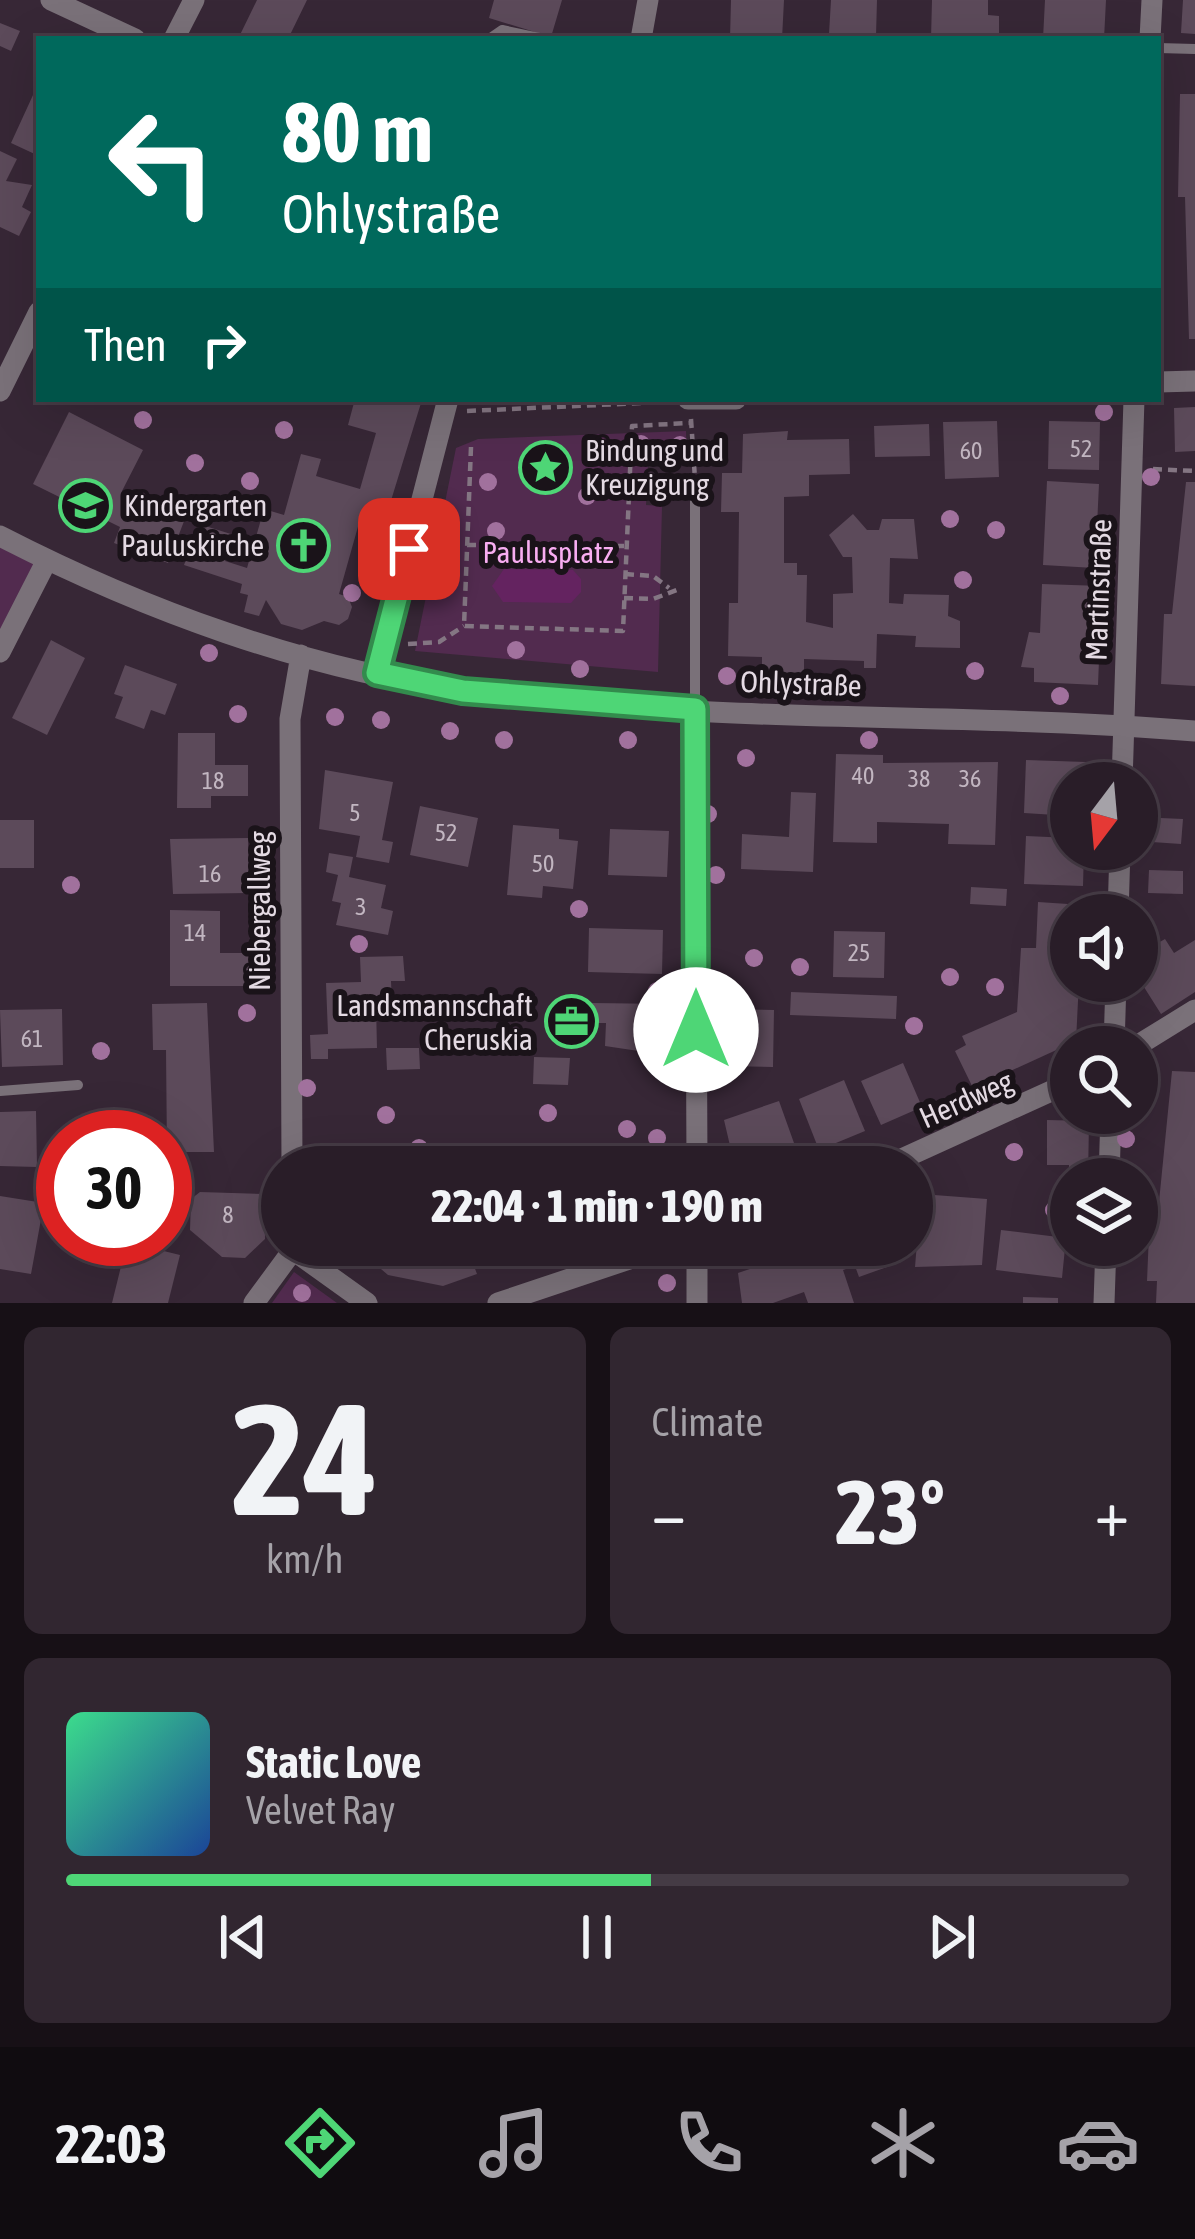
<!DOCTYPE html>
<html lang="en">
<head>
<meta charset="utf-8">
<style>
	body { margin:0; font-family:"Asap Condensed",sans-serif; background:#312630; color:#f1f3f6; height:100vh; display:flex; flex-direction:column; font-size:45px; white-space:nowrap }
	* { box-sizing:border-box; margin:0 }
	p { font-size:39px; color:#a5a2a8 }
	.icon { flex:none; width:66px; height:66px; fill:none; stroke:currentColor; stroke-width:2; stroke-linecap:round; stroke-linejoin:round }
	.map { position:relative; height:1303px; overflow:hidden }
	.details { display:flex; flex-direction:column; gap:24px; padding:24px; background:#171016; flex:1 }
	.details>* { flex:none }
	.top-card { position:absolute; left:36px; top:36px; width:1125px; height:366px; border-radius:0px; box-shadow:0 12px 48px #0002,0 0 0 3px #453b45; background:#00695c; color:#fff; overflow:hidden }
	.needle { width:78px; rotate:196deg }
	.controls { position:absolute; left:1050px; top:762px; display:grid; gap:24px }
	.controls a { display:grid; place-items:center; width:108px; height:108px; border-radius:50%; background:#291d28; box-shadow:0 12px 48px #0002,0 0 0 3px #453b45; font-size:60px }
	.speed { position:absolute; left:36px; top:1110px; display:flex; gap:24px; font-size:60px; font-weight:700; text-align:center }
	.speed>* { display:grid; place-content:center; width:156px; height:156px; border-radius:50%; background:#291d28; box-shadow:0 12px 48px #0002,0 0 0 3px #453b45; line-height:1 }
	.speed .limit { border:18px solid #d22; background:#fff; color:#111 }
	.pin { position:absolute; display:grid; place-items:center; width:102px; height:102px; color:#fff; margin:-51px; border-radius:24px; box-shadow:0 6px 18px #0006 }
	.me { position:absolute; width:132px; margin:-66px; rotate:0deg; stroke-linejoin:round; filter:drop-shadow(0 0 9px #0008) }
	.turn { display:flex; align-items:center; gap:42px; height:252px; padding:0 48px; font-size:54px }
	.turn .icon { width:156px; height:156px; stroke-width:2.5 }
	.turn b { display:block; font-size:84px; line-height:102px }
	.then { display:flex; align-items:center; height:114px; padding:0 48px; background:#0003; gap:24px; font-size:45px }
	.big { font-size:90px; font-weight:800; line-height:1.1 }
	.details .card { flex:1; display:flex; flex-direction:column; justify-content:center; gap:18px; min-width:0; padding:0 42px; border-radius:18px; background:#312630 }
	.details .dial { align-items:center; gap:0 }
	.dial b { font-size:156px; line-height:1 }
	.song { display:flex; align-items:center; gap:36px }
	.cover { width:144px; height:144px; border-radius:18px; background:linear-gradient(135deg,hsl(150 70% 55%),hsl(220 70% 35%)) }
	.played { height:12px; border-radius:6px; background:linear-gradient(90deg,#4ed676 55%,#453b45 55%) }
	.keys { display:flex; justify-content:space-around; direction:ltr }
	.heat { display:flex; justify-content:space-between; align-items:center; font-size:66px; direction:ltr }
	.details .tiles { flex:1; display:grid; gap:24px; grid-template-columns:1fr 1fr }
	.card:last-child { grid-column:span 2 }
	.trip { position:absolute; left:261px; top:1146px; width:672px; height:120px; border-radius:60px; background:#291d28; box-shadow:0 12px 48px #0002,0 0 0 3px #453b45; font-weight:800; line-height:120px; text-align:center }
	.tab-bar { display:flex; height:192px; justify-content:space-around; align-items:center; background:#100c10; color:#a5a2a8 }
	.tab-bar .icon { width:84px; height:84px }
	.tab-bar .current { color:#4ed676 }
	.tab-bar b { font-size:54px; color:#f1f3f6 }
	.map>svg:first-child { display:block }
	.green { fill:#522b4f }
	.water { fill:#642360 }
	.building { fill:#5c4a5a }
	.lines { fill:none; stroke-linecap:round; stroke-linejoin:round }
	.path { stroke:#847683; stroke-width:4.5; stroke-dasharray:9 6; stroke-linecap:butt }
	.lane { stroke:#7a7179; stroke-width:10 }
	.street { stroke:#7a7179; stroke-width:21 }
	.tree { fill:#a1719d }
	.route-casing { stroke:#338b4d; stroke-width:30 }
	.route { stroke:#4ed676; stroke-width:21 }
	.labels { text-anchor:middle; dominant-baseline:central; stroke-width:12; stroke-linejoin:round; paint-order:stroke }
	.number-label { font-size:24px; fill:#c2b6c1 }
	.poi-label { font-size:30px; fill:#e4dae3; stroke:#1a1319; text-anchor:start }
	.park-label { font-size:30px; fill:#f8adf1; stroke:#1a1319 }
	.street-label { font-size:30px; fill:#e4dae3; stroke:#1a1319 }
</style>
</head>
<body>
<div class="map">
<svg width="1195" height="1303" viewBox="0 0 1195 1303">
	<rect width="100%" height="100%" fill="#372736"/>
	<path class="green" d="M686 431 687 465H648L646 505 662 506 658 672 415 651 456 448 478 439Z
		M0 536 47 560 0 652Z
		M294 1272 337 1303H272Z"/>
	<path class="water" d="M504 569 573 570 581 579V592L571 603 503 602 492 586Z"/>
	<path class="building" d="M257 0H307L288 39H238Z
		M494 0H562L551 37 489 18Z
		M731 0H784L782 39H730Z
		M831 0H877L876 36 829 34Z
		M932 0H988V15L999 16V39H931Z
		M1045 0H1106L1104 39H1043Z
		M1183 0H1195V34L1181 33Z
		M0 23 20 31 11 51 0 46Z
		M39 82V156L11 143Z
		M1180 94H1195V339H1189L1185 197H1178Z
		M0 151 17 159 6 181 32 185 22 207 31 212 19 236 0 227Z
		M355 399 421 403 389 507 381 522 361 516 339 594 348 597 352 607 348 619 339 625 324 621 302 630 281 624 266 600 259 616 244 612 248 595 240 593 242 584 184 565 199 524 234 535 225 561 247 568 264 509 284 515 301 454 321 459 316 476 360 489 376 433 348 425Z
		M1195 407V451L1175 452 1174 408Z
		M69 412 143 450 122 491 186 516 168 563 114 543 120 527 33 484Z
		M997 421 999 477 945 479 943 422Z
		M1049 421 1100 422 1099 470 1048 469Z
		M929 424 930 456 875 457 874 426Z
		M788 431 787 440 849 439 850 474 809 475V496L784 497V563H797V575H807L806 622 833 628V594L853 593 852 557H843L829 535 853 514 867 530H879L882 519H914L918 559 890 558 889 603 903 604 904 594 949 595 948 616 960 621V648L915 647 916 636 877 634 876 668H864V661L804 659V674L762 673V657L728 656 729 603H738L739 512H721L722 473H742L743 434Z
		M1047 481 1099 484 1095 568 1043 565Z
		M1186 482H1195V686L1161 684 1164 614H1172Z
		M1042 584 1102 586 1098 685 1034 682V668L1021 667 1029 632 1040 633Z
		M51 640 85 658 47 735 12 718Z
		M125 665 177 684 165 715 151 710 144 729 115 718 123 697 114 694Z
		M178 733H215V765H248V796H211V808H177Z
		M836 754 883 755V763L998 762 995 845 948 844 949 824 877 822V843L833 842Z
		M1026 760 1086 762 1085 783H1071V816L1024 813Z
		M325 770 393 782 382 840 393 842 389 863 356 857 360 836 319 829Z
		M791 792 816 793 813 872 741 869 742 834 789 837Z
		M420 806 478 818 468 867 410 855Z
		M1138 817 1183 819 1181 844 1137 841Z
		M0 820H34V868H0Z
		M513 825 559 829V839L578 841 573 889 543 886 542 898 507 895Z
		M610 829 669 831 667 877 608 875Z
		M1026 836 1071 838V849H1084L1083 886 1024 884Z
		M248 838 249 893 173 894 170 839Z
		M329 853 353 857 349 877 386 885 381 908 393 911 388 935 336 925 341 903 332 901 338 875 326 872Z
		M1149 870 1183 871V894L1148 893Z
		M971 887 1007 889 1006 906 970 904Z
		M1038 902 1083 905V915H1071V981H1079L1076 1041 973 1088 955 1051 966 1045 962 1036 1017 1012 1021 948H1036Z
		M170 910 220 911V953H254V986H170Z
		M589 928 663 930 662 974 588 972Z
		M834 931 885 932 884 978 833 977Z
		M1165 939 1174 953 1195 940V992L1161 1014 1137 976 1148 969 1139 954Z
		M403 956 405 981H391L392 1004 376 1005 377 1048 328 1049V1059H311L310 1035 328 1034 326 983 361 982 360 957Z
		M791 992 897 996 896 1019 790 1015Z
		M207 1003 214 1152H167L166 1050H153L152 1004Z
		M592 1003 668 1004 667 1047H653L652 1053 605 1046 606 1023H592Z
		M62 1009 63 1065 2 1067 0 1010Z
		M723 1009 774 1010 773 1067 721 1066Z
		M386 1048H419L420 1069 387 1070Z
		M534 1057 570 1058 568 1085 533 1084Z
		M903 1063 922 1107 881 1125 861 1081Z
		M1172 1071 1195 1072V1303H1156L1157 1281H1147L1150 1211 1158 1212Z
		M844 1080 865 1131 819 1150 799 1099Z
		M779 1101 799 1157 782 1163 783 1167H735L724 1120Z
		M36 1111 37 1167 0 1166V1112Z
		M1047 1120 1089 1121 1088 1179H1069V1165H1047Z
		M395 1144V1167H309L308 1145Z
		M581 1153 660 1154V1167H577Z
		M200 1192 264 1194 265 1239 245 1258 222 1257 190 1230 191 1199Z
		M921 1194 987 1199 982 1265 915 1267Z
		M0 1196 44 1203 31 1274 0 1269Z
		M1001 1230 1066 1238 1062 1278 996 1270Z
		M127 1242 180 1255 168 1303H112Z
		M389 1245 414 1250 506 1246 471 1258 477 1274 443 1286 388 1275 374 1263Z
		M795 1245H895L901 1262 859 1277 855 1266 843 1270 854 1303H808L804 1292 773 1303H742L738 1273 791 1255 788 1247Z
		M1023 1297 1058 1298V1303H1023Z"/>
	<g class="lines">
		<path class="path" d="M467 411 665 402
			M691 419 695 479
			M471 447 464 626 623 631 632 426 689 423
			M1153 469 1195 471
			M467 545 624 546
			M625 574 653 576 669 588
			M624 598 653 599 677 590
			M408 644 439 642 464 626"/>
		<path class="lane" d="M489 39 502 30 544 39
			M1158 48 1195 49
			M695 497V709
			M0 1091 78 1085"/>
		<path class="street" d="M51 0 135 39
			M174 39 194 0
			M641 39 648 0
			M1150 39 1152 0
			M1158 382 1195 381
			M0 391 39 312
			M688 399H736
			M0 536C144 610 305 669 466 691 707 725 953 711 1195 731
			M0 652 47 560
			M377 673 448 399
			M695 709 697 1167
			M1122 783 1134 399
			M1118 915 1120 849
			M1114 1047 1116 981
			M1135 1047 1195 1010
			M292 1167 290 719 301 655
			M884 1167 1071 1082
			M1109 1179 1111 1113
			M697 1245V1303
			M254 1303 293 1250 367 1303
			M498 1303 671 1245
			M1104 1303 1106 1245"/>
	</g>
	<g class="tree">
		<circle cx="1104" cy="412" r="9"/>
		<circle cx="143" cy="420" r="9"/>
		<circle cx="284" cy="430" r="9"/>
		<circle cx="641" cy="444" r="9"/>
		<circle cx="680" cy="445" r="9"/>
		<circle cx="195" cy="463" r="9"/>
		<circle cx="1151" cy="477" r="9"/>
		<circle cx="250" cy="481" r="9"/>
		<circle cx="488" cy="482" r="9"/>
		<circle cx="587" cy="496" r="9"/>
		<circle cx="950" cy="519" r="9"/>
		<circle cx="996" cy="530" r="9"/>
		<circle cx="443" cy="531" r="9"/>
		<circle cx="496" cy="531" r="9"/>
		<circle cx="963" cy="580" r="9"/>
		<circle cx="433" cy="589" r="9"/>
		<circle cx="352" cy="593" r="9"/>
		<circle cx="516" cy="650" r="9"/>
		<circle cx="209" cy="653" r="9"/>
		<circle cx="580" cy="669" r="9"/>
		<circle cx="975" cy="671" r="9"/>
		<circle cx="727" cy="676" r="9"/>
		<circle cx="1060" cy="696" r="9"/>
		<circle cx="238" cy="714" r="9"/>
		<circle cx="335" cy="717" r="9"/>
		<circle cx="381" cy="720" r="9"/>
		<circle cx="450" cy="731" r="9"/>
		<circle cx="504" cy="740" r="9"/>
		<circle cx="628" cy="740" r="9"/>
		<circle cx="869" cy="740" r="9"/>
		<circle cx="746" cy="758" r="9"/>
		<circle cx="708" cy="814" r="9"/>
		<circle cx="716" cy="875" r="9"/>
		<circle cx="71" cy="885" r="9"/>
		<circle cx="579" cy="909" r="9"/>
		<circle cx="359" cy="944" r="9"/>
		<circle cx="754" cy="958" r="9"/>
		<circle cx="800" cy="967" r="9"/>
		<circle cx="950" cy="977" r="9"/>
		<circle cx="995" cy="987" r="9"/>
		<circle cx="657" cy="991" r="9"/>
		<circle cx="247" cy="1013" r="9"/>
		<circle cx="914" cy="1026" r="9"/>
		<circle cx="101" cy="1051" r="9"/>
		<circle cx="307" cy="1088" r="9"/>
		<circle cx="974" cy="1104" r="9"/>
		<circle cx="548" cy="1113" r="9"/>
		<circle cx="386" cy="1115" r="9"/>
		<circle cx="627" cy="1129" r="9"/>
		<circle cx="657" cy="1138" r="9"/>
		<circle cx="1126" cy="1139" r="9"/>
		<circle cx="419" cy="1148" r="9"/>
		<circle cx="1014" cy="1152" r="9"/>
		<circle cx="1054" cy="1210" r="9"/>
		<circle cx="667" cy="1283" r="9"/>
		<circle cx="302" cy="1293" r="9"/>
	</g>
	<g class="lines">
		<defs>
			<path id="route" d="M409 549 377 673 463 691 695 709 696 1030"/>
		</defs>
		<use href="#route" class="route-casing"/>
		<use href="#route" class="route"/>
	</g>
	<defs>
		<symbol id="sight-ring" viewBox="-11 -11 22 22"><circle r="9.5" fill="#1a1319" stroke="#4ed676" stroke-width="1.5"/><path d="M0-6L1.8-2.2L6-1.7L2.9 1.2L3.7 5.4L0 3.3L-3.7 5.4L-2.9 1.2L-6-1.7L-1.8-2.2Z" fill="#4ed676"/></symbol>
		<symbol id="school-ring" viewBox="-11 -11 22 22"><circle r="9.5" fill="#1a1319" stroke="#4ed676" stroke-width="1.5"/><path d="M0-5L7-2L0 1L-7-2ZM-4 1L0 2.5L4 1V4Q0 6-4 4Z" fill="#4ed676"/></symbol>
		<symbol id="church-ring" viewBox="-11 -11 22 22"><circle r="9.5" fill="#1a1319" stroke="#4ed676" stroke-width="1.5"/><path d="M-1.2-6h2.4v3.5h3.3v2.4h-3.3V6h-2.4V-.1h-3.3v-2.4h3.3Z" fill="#4ed676"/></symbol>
		<symbol id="office-ring" viewBox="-11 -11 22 22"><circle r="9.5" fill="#1a1319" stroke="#4ed676" stroke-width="1.5"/><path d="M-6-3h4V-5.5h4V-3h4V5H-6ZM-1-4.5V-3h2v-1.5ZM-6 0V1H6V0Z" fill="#4ed676"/></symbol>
	</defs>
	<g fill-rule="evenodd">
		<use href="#sight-ring" x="516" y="438" width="59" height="59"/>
		<use href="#school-ring" x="56" y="476" width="59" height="59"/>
		<use href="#church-ring" x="274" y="516" width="59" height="59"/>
		<use href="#office-ring" x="542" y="992" width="59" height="59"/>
	</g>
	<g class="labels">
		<g class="number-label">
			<text x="1081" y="448">52</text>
			<text x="971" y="450">60</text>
			<text x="863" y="775">40</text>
			<text x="919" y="778">38</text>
			<text x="970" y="778">36</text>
			<text x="213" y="780">18</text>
			<text x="355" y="812">5</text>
			<text x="446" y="832">52</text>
			<text x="543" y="863">50</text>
			<text x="210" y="873">16</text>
			<text x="361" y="906">3</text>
			<text x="195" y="932">14</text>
			<text x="859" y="952">25</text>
			<text x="32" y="1038">61</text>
			<text x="228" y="1214">8</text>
		</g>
		<g class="poi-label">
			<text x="585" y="450">Bindung und<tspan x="585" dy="34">Kreuzigung</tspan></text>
			<text x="124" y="505">Kindergarten</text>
			<text x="264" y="545" text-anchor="end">Pauluskirche</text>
			<text x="533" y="1005" text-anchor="end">Landsmannschaft<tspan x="533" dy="34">Cheruskia</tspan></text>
		</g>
		<g class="park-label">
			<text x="548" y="552">Paulusplatz</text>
		</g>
		<g class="street-label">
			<text transform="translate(1098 590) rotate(-88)">Martinstraße</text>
			<text transform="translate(801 683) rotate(2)">Ohlystraße</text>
			<text transform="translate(259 911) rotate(-90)">Niebergallweg</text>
			<text transform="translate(966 1099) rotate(-24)">Herdweg</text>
		</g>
	</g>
</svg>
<div class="controls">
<a><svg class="needle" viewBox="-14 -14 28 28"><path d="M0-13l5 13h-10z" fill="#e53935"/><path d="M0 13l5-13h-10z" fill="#a5a2a8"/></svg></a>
<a><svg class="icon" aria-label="sound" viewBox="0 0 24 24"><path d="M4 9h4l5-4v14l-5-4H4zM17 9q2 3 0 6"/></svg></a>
<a><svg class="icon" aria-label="search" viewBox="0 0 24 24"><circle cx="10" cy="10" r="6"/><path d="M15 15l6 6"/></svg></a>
<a><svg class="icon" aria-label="layers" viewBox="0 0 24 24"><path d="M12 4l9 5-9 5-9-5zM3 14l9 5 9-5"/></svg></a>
</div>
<div class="speed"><div class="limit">30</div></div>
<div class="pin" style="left:409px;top:549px;background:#d93025"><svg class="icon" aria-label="arrive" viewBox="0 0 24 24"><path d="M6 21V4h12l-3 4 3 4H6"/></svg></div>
<svg class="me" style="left:696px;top:1030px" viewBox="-20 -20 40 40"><circle r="19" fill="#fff"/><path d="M0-13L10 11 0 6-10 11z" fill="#4ed676"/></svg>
<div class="trip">22:04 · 1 min · 190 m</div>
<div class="top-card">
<div class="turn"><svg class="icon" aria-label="left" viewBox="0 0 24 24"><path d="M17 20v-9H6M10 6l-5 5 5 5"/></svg><div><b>80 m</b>Ohlystraße</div></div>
<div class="then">Then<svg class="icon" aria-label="right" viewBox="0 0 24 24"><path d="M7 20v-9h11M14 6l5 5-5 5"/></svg></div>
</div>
</div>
<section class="details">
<div class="tiles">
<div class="card dial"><b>24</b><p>km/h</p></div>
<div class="card"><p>Climate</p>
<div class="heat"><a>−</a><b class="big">23°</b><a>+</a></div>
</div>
<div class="card">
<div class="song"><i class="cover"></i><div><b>Static Love</b><p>Velvet Ray</p></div></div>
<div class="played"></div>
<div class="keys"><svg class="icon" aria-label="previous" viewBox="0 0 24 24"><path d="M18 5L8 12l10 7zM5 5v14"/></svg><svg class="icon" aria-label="pause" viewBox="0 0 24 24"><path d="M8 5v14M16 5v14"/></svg><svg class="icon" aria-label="next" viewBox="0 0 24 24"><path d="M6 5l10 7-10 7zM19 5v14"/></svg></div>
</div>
</div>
</section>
<nav class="tab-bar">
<b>22:03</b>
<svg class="icon current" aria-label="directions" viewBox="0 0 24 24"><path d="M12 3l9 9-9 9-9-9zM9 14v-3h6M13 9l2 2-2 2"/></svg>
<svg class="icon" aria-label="music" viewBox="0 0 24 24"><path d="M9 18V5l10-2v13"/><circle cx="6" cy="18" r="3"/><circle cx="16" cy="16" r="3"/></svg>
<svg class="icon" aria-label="phone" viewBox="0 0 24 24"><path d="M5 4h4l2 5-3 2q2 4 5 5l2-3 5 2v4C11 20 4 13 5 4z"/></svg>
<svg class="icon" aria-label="climate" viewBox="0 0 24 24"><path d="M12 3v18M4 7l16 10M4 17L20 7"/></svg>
<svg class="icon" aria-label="car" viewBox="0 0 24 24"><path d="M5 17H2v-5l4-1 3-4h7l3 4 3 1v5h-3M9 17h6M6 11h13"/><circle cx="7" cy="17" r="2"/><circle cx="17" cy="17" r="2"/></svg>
</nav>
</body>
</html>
